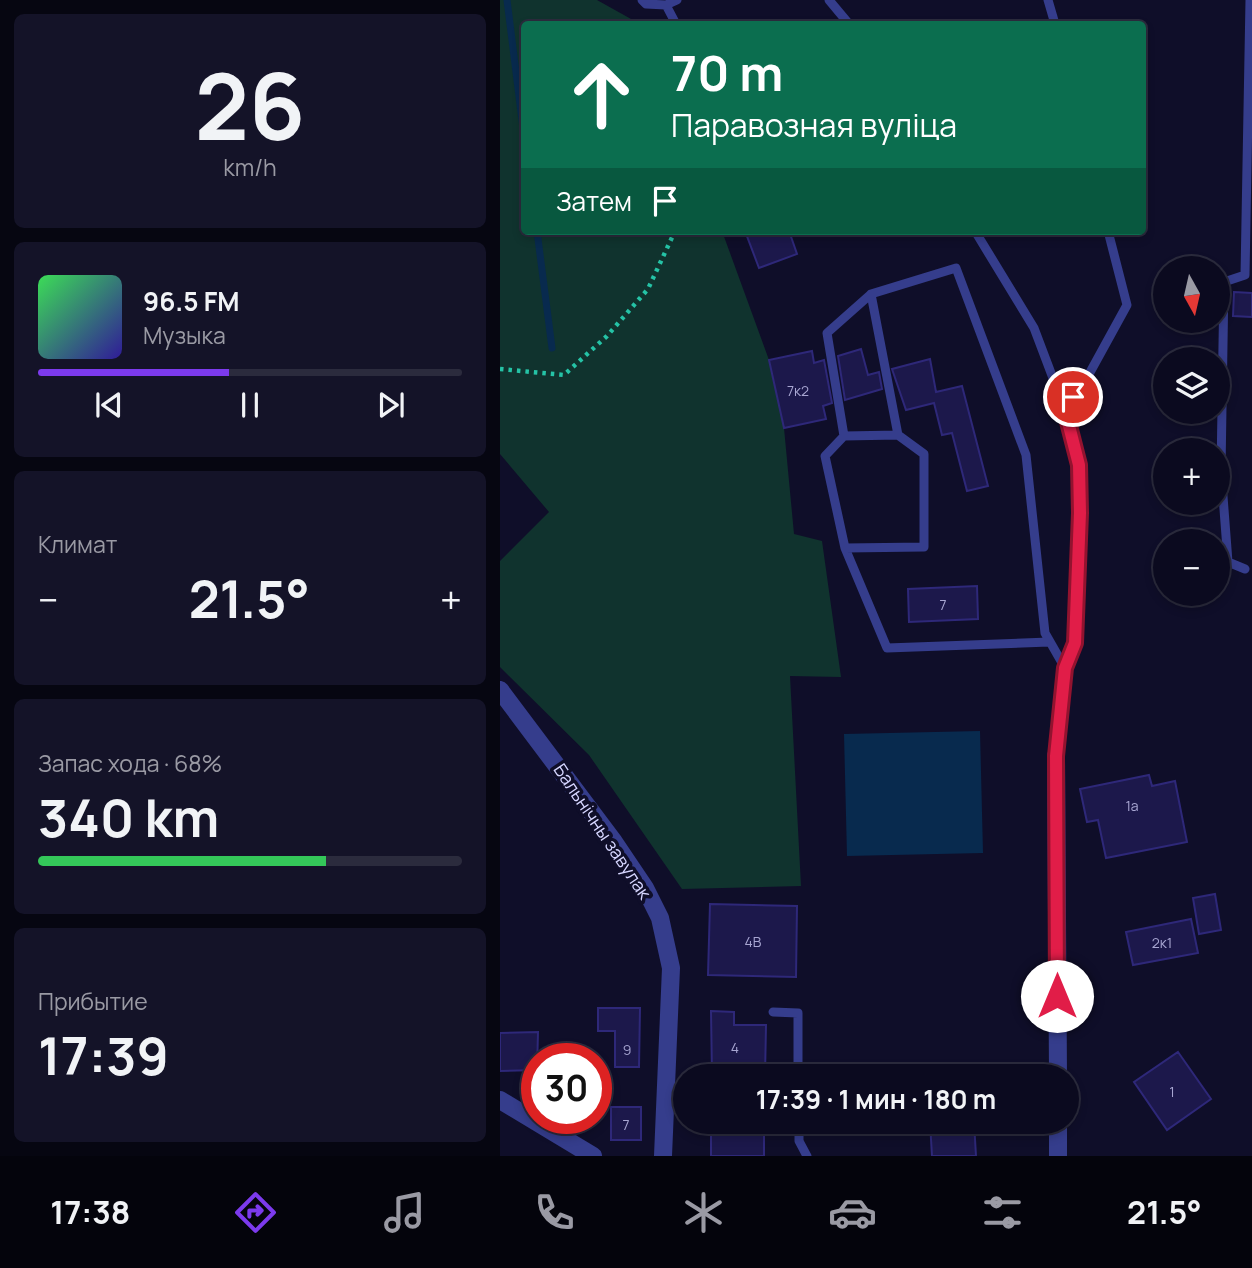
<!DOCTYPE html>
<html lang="ru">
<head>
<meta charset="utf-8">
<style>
	body { margin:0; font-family:Manrope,sans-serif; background:#141328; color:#f1f3f6; height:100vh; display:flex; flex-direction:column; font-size:26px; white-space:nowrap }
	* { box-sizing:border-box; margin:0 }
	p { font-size:23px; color:#9a9aa4 }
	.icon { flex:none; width:38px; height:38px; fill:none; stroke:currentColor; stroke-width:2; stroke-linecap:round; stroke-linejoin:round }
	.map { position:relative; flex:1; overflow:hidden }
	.details { display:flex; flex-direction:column; gap:14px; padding:14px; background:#060611; width:500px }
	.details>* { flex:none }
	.guide { position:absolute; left:21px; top:21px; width:625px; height:214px; border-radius:7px; box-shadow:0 4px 10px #0003,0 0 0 2px #2b2b3d; background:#0b6e4f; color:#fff; overflow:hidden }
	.needle { width:46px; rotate:172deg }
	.tools { position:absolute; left:653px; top:256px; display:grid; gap:14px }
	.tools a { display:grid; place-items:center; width:77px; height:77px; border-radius:50%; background:#0b0a1f; box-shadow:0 4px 10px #0003,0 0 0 2px #2b2b3d; font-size:35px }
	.speed { position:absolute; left:21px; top:1043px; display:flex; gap:14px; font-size:35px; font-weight:700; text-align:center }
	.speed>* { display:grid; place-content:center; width:91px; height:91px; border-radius:50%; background:#0b0a1f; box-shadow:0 4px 10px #0003,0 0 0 2px #2b2b3d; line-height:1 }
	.speed .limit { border:10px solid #d22; background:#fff; color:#111 }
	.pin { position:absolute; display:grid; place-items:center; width:60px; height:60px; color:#fff; margin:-30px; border:4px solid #fff; border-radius:50%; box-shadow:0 2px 7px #0007 }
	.me { position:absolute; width:77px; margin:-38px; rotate:0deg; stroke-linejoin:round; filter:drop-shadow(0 0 5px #0008) }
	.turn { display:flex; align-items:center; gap:24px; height:147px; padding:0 35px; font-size:32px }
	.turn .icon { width:91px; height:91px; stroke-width:2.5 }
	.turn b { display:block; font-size:49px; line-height:60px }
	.then { display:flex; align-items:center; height:66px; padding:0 35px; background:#0003; gap:14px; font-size:26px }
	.big { font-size:52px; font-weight:700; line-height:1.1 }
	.details .tile { flex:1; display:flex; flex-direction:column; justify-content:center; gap:10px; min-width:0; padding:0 24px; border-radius:10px; background:#141328 }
	.details .dial { align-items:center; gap:0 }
	.dial b { font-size:91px; line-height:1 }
	.song { display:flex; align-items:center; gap:21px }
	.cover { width:84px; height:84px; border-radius:10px; background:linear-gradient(135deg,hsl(130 70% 55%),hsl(250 70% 35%)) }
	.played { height:7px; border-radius:4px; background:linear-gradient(90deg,#7c3aed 45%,#2b2b3d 45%) }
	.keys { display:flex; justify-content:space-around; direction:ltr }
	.heat { display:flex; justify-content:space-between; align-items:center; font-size:38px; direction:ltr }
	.charge { height:10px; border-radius:5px; background:linear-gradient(90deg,#34c759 68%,#2b2b3d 0) }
	.trip { position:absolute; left:173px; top:1064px; width:406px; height:70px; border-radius:35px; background:#0b0a1f; box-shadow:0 4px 10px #0003,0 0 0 2px #2b2b3d; font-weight:700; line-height:70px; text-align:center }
	.tabs { display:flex; height:112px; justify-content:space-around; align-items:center; background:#04040c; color:#9a9aa4 }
	.tabs .icon { width:49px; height:49px }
	.tabs .current { color:#7c3aed }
	.tabs b { font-size:32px; color:#f1f3f6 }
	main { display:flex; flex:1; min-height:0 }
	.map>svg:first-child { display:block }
	.green { fill:#10332e }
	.water { fill:#082a4e }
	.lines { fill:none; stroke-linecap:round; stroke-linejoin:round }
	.stream { stroke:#082a4e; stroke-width:7 }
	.building { fill:#1c184b; stroke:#2e2879; stroke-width:2 }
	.path { stroke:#25c3a6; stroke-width:4.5; stroke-dasharray:3.5 5; stroke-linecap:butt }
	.service { stroke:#353d8c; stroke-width:9 }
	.minor { stroke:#353d8c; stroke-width:18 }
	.route-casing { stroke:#92132f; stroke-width:18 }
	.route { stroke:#e11d48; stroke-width:12 }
	.labels { text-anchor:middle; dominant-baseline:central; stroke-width:7; stroke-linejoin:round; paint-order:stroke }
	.number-label { font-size:14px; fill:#a8a6d2 }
	.street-label { font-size:18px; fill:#d6d6ff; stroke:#0f0e29 }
</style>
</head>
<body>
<main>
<section class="details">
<div class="tile dial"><b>26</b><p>km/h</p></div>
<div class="tile">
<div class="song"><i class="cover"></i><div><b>96.5 FM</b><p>Музыка</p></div></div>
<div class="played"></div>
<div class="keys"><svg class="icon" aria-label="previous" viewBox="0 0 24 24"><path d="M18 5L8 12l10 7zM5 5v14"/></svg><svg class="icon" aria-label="pause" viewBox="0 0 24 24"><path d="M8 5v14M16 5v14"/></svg><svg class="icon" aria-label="next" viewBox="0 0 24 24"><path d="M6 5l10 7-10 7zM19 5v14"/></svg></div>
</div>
<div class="tile"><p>Климат</p>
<div class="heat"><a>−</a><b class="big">21.5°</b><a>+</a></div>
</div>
<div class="tile"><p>Запас хода · 68%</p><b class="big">340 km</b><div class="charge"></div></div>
<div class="tile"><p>Прибытие</p><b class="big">17:39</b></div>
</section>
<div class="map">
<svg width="752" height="1156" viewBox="0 0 752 1156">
	<rect width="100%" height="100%" fill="#0f0e29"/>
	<path class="green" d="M0 0H97L140 24H24V231H222L269 360 284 428 294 534 322 541 341 677 290 676 301 886 182 889 89 755 0 667V561L49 512 0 454Z"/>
	<path class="water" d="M480 731 483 853 347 856 344 734Z"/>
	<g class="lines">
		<path class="stream" d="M7 0 24 136
			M37 231 52 348"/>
	</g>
	<path class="building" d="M245 231H289L297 254 259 268Z
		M734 292 752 293V317L733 316Z
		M361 349 368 375 379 372 382 389 345 400 338 356Z
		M312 351 314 363 324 360 332 403 323 406 326 419 284 428 269 360Z
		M430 359 436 392 462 386 488 486 467 491 452 433 442 435 434 403 406 410 392 369Z
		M477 586 478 619 409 622 408 589Z
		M649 775 652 786 675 781 687 842 606 858 598 820 587 822 580 789Z
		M715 894 721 930 699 934 693 898Z
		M210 904 297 906 296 977 208 975Z
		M691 919 698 953 633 965 626 932Z
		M98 1008H140L139 1067H115V1031H98Z
		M211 1011 234 1012V1025H266L265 1076H212Z
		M38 1032 37 1070 0 1071V1033Z
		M678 1052 711 1099 667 1130 634 1082Z
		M111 1107H141V1140H111Z
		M211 1122H264V1156H211Z
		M430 1122H474L476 1156H432Z"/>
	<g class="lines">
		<path class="path" d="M0 369 64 375 107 336 148 289 175 231"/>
		<path class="service" d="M142 0 146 4 166 5
			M329 0 349 24
			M548 0 555 24
			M176 24 166 5 177 0
			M475 231 534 328 565 410
			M371 294 327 333 344 436 398 435 371 294 456 268 526 455 545 633 565 668
			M344 436 325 456 345 548 424 547V454L398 435
			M345 548 387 648 549 642
			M745 569 728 562 721 470 724 282 745 275 750 0
			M556 756 565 668 575 643 580 513 579 465 565 410 588 376 627 305 608 231
			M273 1012 298 1013V1076
			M299 1122V1141L307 1156"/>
		<path class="minor" d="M0 690 114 842 145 888 160 918 171 968 163 1156
			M556 756 558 1076
			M0 1100 93 1156
			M558 1122V1156"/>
	</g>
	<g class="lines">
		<defs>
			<path id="route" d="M557 996 556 756 565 668 575 643 580 513 579 465 565 410 573 397"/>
		</defs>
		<use href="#route" class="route-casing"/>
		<use href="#route" class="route"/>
	</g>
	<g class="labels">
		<g class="number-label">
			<text x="298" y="390">7к2</text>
			<text x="443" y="604">7</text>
			<text x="632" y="805">1а</text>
			<text x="253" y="941">4В</text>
			<text x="662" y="942">2к1</text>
			<text x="235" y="1047">4</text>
			<text x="127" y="1049">9</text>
			<text x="672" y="1091">1</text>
			<text x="126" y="1124">7</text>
		</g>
		<g class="street-label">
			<text transform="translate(103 831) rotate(56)">Бальнічны завулак</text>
		</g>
	</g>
</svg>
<div class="tools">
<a><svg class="needle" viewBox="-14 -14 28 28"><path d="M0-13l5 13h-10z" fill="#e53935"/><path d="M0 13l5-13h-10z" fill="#9a9aa4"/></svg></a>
<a><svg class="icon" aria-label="layers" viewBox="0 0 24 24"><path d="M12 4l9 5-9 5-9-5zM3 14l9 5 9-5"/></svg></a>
<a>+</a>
<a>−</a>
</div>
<div class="speed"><div class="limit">30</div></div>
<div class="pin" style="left:573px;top:397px;background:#d93025"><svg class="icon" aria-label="arrive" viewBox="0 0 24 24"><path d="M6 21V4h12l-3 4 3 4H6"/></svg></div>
<svg class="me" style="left:557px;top:996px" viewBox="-20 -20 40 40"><circle r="19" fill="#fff"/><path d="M0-13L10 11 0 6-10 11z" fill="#e11d48"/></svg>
<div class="trip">17:39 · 1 мин · 180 m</div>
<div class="guide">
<div class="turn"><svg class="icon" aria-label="ahead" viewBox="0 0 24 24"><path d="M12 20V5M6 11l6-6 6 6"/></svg><div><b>70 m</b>Паравозная вуліца</div></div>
<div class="then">Затем<svg class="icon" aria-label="arrive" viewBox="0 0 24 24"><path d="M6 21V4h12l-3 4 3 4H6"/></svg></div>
</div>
</div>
</main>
<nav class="tabs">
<b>17:38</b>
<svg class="icon current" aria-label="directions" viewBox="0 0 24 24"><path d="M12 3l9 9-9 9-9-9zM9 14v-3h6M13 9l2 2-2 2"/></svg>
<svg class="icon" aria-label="music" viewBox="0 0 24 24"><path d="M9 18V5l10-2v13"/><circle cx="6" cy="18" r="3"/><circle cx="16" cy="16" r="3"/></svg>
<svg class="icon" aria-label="phone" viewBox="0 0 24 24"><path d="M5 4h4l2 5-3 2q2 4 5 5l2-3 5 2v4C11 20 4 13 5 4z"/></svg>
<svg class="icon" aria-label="climate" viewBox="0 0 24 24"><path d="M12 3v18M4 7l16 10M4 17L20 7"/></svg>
<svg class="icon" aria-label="car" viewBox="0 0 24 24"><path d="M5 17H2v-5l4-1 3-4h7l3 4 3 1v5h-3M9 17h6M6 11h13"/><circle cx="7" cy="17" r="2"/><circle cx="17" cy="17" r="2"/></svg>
<svg class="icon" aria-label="filters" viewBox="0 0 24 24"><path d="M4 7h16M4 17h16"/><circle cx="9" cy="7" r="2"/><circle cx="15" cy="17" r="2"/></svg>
<b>21.5°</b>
</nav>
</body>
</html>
